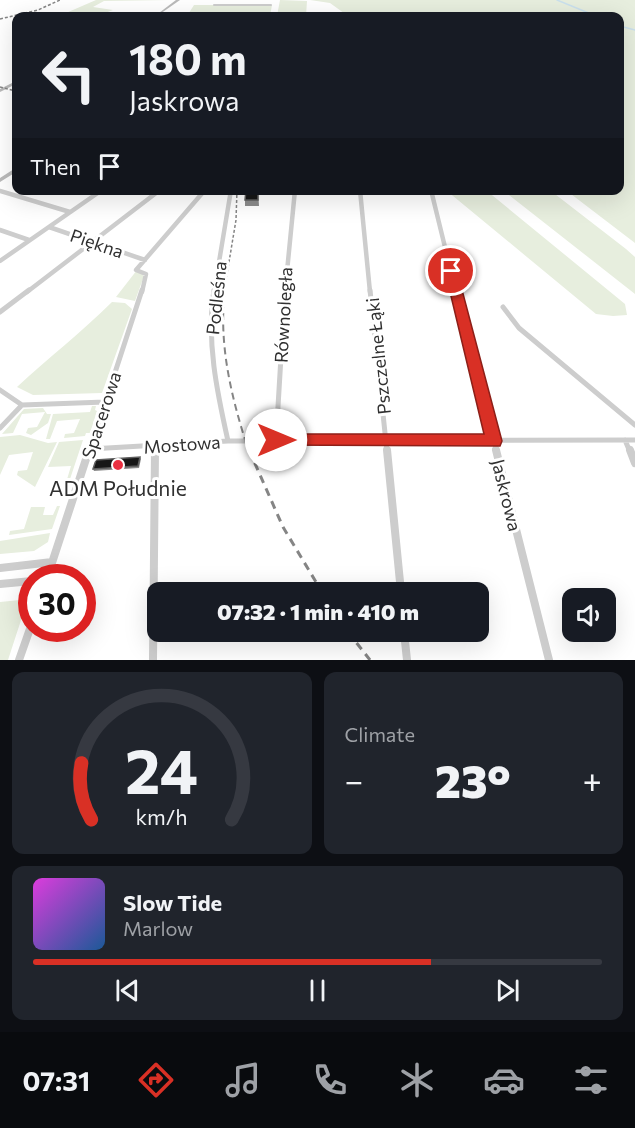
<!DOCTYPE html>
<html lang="en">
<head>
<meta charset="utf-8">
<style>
	body { margin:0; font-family:Commissioner,sans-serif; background:#20242c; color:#f1f3f6; height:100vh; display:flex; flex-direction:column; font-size:22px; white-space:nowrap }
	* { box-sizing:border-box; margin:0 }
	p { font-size:20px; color:#9ea1a6 }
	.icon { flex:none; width:33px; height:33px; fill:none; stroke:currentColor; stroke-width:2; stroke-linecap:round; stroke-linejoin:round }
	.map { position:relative; height:660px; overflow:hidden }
	.panel { display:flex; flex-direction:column; gap:12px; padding:12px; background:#0d0f14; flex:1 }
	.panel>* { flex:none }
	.guide { position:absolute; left:12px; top:12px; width:612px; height:183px; border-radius:12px; box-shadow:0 6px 24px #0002; background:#171b24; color:#f1f3f6; overflow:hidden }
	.buttons { position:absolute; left:562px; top:588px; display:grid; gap:12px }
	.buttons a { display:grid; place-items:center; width:54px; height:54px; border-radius:12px; background:#171b24; box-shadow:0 6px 24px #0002; font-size:30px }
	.speed { position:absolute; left:18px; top:564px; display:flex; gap:12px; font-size:30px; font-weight:700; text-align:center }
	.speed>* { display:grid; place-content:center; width:78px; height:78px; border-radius:50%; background:#171b24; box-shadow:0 6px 24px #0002; line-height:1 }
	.speed .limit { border:9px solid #d22; background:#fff; color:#111 }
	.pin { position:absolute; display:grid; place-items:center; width:51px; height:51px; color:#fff; margin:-26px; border:3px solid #fff; border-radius:50%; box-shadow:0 2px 6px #0007 }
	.me { position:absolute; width:66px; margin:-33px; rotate:90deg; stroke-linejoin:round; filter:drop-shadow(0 0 4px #0008) }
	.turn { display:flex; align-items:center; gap:21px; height:126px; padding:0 18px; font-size:27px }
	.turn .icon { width:78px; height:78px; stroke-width:2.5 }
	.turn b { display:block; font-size:42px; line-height:51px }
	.then { display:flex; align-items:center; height:57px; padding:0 18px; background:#0003; gap:12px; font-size:22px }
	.big { font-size:45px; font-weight:800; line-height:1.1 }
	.panel .widget { flex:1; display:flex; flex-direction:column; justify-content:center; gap:9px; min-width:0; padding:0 21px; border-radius:12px; background:#20242c }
	.panel .dial { align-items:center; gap:0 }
	.dial svg { height:156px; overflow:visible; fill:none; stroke:#363941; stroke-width:7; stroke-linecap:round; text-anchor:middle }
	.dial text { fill:#f1f3f6; stroke:none }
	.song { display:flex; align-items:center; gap:18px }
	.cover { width:72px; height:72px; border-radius:9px; background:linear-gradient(135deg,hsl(300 70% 55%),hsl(210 70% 35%)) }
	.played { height:6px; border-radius:3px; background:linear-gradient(90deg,#d93025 70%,#363941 70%) }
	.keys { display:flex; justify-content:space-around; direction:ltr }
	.heat { display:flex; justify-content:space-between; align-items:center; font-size:33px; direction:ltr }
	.panel .tiles { flex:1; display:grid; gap:12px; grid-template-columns:1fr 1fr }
	.widget:last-child { grid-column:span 2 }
	.trip { position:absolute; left:147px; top:582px; width:342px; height:60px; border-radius:12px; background:#171b24; box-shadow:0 6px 24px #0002; font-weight:800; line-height:60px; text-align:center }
	.dock { display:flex; height:96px; justify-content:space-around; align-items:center; background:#090b0e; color:#9ea1a6 }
	.dock .icon { width:42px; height:42px }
	.dock .active { color:#d93025 }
	.dock b { font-size:27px; color:#f1f3f6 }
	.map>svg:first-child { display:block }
	.green { fill:#e7eede }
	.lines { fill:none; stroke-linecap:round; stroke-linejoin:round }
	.stream { stroke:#cae0ed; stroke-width:1.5 }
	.street-far3 { stroke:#cdcdcd; stroke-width:2 }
	.street-far2 { stroke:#cdcdcd; stroke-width:4.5 }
	.street-far1 { stroke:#cdcdcd; stroke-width:5 }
	.street { stroke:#cdcdcd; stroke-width:8 }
	.secondary { fill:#bababa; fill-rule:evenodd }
	.rail-far2 { stroke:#858585; stroke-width:1.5; stroke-dasharray:3 2; stroke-linecap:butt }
	.rail-far1 { stroke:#858585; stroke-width:2; stroke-dasharray:7 4.5; stroke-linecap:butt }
	.rail { stroke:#858585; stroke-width:3; stroke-dasharray:8 6; stroke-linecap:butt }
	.wall { fill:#8b8b8b }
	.building { fill:#171717; stroke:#5d5d5d; stroke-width:1.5 }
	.route { fill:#d93025; stroke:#8d1f18; stroke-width:1.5 }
	.poi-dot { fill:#ea3041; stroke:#fff; stroke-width:2 }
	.labels { text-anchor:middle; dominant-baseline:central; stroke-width:6; stroke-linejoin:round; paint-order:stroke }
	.street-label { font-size:18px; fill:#303030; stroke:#fff }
	.near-poi-label { font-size:21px; fill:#303030; stroke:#fff }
</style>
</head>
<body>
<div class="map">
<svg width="635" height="660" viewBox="0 0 635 660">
	<rect width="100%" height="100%" fill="#fff"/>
	<path class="green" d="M96 0H171L104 1 93 7 113 10 97 16H59Z
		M280 0 307 1 306 16H277Z
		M310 0H635V243L567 191 620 190V16H348L330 3Z
		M194 5H272L270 16H187Z
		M447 191H487L625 304 627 315 613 316 596 314Z
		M504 191H551L626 249 635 257V294Z
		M137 270 144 276 135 301 116 297Z
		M112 302 125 303 132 309 102 393 33 395 17 387C48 358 82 332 112 302Z
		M92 406H96L95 410 97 411 90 433H86L85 436 64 438 65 434 74 433 80 419 57 421 50 439H46L53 414 90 412Z
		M43 408 47 414H51L48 423 31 435 26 433 28 428 37 427 45 412 22 414 13 433 2 434 24 409Z
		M20 435 48 443 57 442 35 487 17 475 18 471 27 470 33 452 9 455 0 475V437Z
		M83 440 68 485 65 486 71 466 48 467 59 442Z
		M57 506H60L52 529 9 535 10 531 24 529 31 507H45L43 515H53Z
		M50 533 48 542 34 551 0 554V541Z
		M20 600 23 614 8 660H0V602Z"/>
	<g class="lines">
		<path class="stream" d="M557 0 596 16
			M620 26 635 30"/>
		<path class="street-far3" d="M214 5H271"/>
		<path class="street-far2" d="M360 190 370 292
			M431 190 456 292
			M0 191 70 212
			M49 227 145 260
			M0 230 29 240
			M0 261 102 190
			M27 292 160 190
			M142 292 146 274 136 270 205 190
			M214 292 231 190
			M285 292 295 190"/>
		<path class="street-far1" d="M214 290C206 340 217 392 228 441
			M370 290 387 452
			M456 290 497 452
			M503 307 519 328 635 425
			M0 312 29 290
			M0 390 22 405
			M0 428 22 405 105 402
			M276 440 285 290
			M625 440 630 452
			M90 449 228 441 635 440
			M89 452 142 290
			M155 452V445"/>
		<path class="street" d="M387 450 401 592
			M496 450 549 660
			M630 450 635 463
			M0 568 52 562
			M47 578 89 450
			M0 584 32 581
			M404 632 407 660
			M19 660 32 623
			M153 660 155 450"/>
		<path class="secondary" d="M176 0H180L157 16H155Z
			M14 82H16V84L0 92V89Z
			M14 169H16V172L0 182V178Z"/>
		<path class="rail-far2" d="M0 19 38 10 60 0
			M0 87 16 91
			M224 292 236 220 237 190"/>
		<path class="rail-far1" d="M225 290C218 345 232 400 249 452"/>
		<path class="rail" d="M249 450 283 527 322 592
			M348 632 370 660"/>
	</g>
	<path class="wall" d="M258 190 259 206H245V200Z
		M140 457 141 459 139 468 94 471 93 469Z"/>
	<path class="building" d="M246 190H258V200H245Z
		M140 457 138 466 93 469 96 460Z"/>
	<path class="route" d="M451 267 457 271 502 441 500 446 270 445 268 440 270 436 276 434H484L445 271Z"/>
	<circle class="poi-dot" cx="118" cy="465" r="6"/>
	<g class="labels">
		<g class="street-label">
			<text transform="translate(97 243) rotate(19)">Piękna</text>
			<text transform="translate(216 298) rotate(-84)">Podleśna</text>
			<text transform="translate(283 315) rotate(-87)">Równoległa</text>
			<text transform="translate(378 356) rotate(-96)">Pszczelne Łąki</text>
			<text transform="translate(101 415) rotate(-72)">Spacerowa</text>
			<text transform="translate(182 444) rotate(-4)">Mostowa</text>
			<text transform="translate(507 495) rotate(76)">Jaskrowa</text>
		</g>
		<g class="near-poi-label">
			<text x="118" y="487">ADM Południe</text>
		</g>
	</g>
</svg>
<div class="buttons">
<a><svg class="icon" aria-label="sound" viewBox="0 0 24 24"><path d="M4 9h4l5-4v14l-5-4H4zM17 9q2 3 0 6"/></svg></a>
</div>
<div class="speed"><div class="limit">30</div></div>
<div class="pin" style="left:451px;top:271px;background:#d93025"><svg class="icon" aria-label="arrive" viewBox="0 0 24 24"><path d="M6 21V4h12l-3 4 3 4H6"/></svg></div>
<svg class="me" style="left:276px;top:440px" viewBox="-20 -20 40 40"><circle r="19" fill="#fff"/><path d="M0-13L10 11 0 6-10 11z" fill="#d93025"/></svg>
<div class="trip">07:32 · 1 min · 410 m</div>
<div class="guide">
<div class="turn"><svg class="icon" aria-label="left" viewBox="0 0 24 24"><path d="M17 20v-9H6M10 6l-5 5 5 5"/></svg><div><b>180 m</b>Jaskrowa</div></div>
<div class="then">Then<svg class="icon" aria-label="arrive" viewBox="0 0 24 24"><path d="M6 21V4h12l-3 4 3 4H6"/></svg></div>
</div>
</div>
<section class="panel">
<div class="tiles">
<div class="widget dial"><svg viewBox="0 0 100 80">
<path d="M14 69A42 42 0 1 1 86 69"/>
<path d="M14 69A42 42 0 0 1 9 40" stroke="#d93025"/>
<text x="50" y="56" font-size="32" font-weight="700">24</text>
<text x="50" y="72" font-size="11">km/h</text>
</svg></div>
<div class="widget"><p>Climate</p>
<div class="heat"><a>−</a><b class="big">23°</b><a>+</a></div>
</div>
<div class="widget">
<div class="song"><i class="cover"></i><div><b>Slow Tide</b><p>Marlow</p></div></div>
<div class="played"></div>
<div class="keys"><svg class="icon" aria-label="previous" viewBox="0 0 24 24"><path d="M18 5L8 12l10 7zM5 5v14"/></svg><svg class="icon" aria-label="pause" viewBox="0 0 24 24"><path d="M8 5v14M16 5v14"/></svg><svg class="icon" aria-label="next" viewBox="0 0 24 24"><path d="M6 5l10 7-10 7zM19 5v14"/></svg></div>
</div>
</div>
</section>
<nav class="dock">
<b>07:31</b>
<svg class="icon active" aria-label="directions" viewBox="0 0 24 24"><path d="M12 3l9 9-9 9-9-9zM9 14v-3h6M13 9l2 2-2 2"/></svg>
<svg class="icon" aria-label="music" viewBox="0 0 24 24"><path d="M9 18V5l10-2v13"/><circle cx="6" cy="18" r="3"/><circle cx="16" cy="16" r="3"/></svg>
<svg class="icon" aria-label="phone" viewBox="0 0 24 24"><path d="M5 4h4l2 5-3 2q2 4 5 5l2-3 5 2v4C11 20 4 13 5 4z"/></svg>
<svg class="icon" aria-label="climate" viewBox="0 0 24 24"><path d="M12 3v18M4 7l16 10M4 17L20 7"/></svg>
<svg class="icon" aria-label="car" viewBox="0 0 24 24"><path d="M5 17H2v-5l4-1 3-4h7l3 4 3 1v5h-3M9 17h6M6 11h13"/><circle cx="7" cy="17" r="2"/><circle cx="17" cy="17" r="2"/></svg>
<svg class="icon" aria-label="filters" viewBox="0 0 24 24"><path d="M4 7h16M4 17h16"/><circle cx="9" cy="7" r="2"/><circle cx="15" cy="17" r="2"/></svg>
</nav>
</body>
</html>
